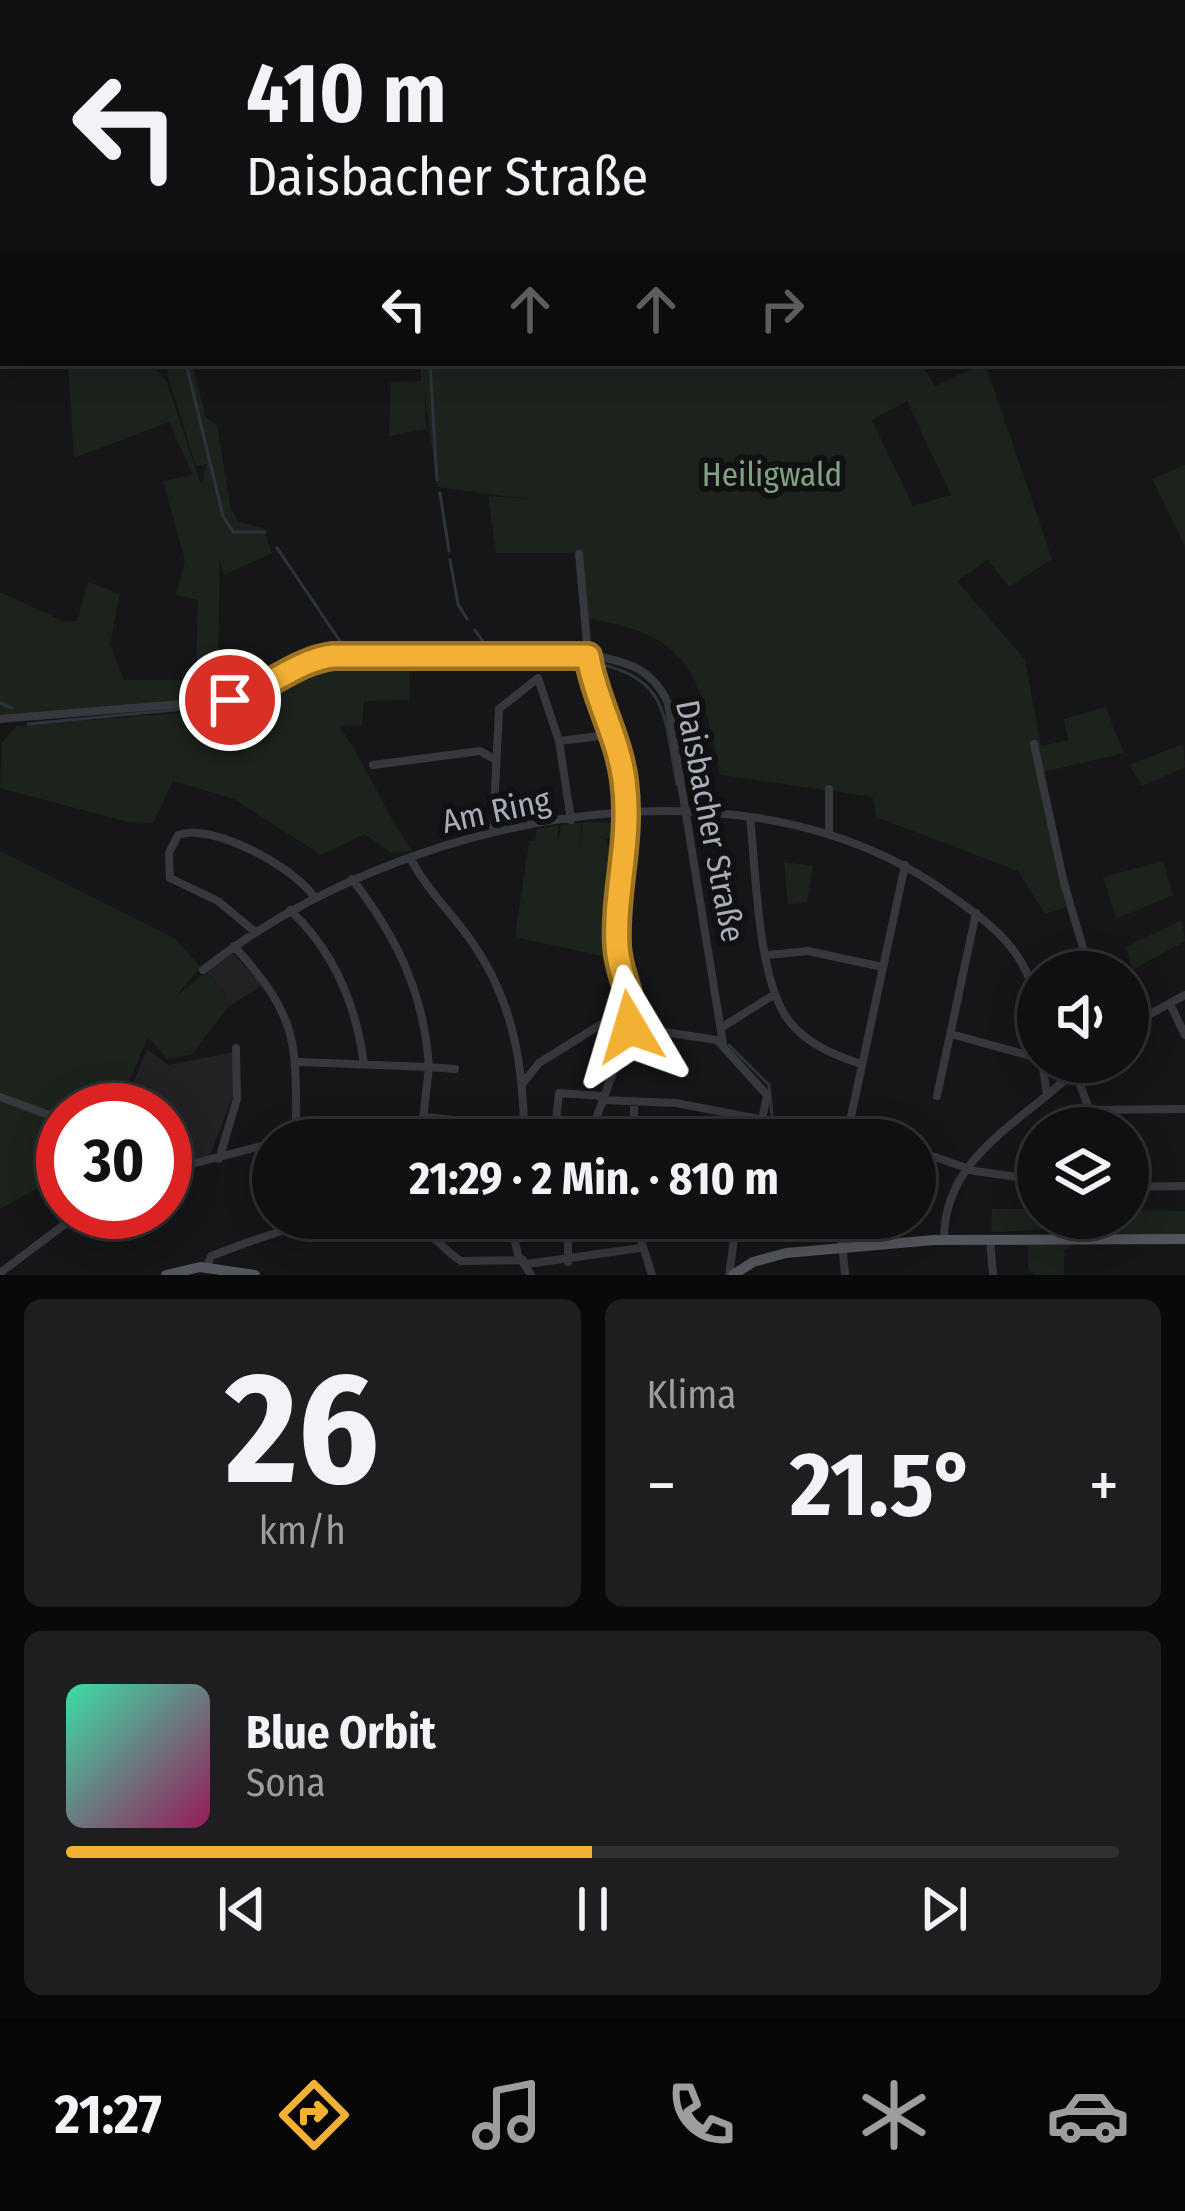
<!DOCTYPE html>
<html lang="de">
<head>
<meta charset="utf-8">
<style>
	body { margin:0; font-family:"Fira Sans Condensed",sans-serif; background:#1e1e20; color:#f1f3f6; height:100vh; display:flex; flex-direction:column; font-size:45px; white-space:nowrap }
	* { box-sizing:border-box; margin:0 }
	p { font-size:39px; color:#9c9d9f }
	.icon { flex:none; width:66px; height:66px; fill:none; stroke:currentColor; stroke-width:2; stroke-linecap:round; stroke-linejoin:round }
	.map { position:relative; height:1275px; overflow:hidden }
	.details { display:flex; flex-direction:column; gap:24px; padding:24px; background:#09090a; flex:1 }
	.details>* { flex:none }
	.banner { position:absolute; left:0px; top:0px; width:1185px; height:366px; box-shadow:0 6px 30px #0003,0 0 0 3px #303032; background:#101012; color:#f1f3f6; overflow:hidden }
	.buttons { position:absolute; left:1017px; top:951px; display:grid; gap:24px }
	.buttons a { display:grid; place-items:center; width:132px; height:132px; border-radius:50%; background:#101012; box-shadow:0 6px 30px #0003,0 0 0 3px #303032; font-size:60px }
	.speed { position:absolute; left:36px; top:1083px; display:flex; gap:24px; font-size:60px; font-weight:700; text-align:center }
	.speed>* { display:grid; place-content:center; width:156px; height:156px; border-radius:50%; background:#101012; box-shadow:0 6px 30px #0003,0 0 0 3px #303032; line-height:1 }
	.speed .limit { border:18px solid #d22; background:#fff; color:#111 }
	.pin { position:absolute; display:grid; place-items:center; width:102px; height:102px; color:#fff; margin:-51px; border:6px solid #fff; border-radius:50%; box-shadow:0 3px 12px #0007 }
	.me { position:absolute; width:132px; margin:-66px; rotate:353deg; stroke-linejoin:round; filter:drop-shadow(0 0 9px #0008) }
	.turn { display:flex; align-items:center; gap:42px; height:252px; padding:0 48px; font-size:54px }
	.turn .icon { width:156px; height:156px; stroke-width:2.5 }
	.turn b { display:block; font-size:84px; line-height:102px }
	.lanes { display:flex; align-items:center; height:114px; padding:0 48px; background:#0003; justify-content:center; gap:60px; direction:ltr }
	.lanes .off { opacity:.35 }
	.big { font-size:90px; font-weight:700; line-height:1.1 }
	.details .widget { flex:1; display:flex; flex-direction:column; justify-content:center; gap:18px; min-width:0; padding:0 42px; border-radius:18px; background:#1e1e20 }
	.details .dial { align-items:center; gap:0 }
	.dial b { font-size:156px; line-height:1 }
	.song { display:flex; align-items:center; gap:36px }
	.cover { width:144px; height:144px; border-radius:18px; background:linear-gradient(135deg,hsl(160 70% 55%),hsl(330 70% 35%)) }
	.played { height:12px; border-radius:6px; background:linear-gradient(90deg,#f2b134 50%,#303032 50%) }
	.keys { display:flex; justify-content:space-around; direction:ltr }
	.heat { display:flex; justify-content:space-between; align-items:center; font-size:66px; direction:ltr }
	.details .tiles { flex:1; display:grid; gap:24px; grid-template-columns:1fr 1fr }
	.widget:last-child { grid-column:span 2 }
	.trip { position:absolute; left:252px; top:1119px; width:684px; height:120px; border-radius:60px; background:#101012; box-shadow:0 6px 30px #0003,0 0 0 3px #303032; font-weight:700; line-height:120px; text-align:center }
	.tabs { display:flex; height:192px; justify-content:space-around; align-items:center; background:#060607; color:#9c9d9f }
	.tabs .icon { width:84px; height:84px }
	.tabs .on { color:#f2b134 }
	.tabs b { font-size:54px; color:#f1f3f6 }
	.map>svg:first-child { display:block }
	.built { fill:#222225 }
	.green { fill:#1c231d; fill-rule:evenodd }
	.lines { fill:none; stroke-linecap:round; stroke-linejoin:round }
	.stream { stroke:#2c353c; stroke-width:3 }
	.minor { stroke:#37383d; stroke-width:8 }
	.major { stroke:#53555c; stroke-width:10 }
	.route-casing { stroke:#9d7322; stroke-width:30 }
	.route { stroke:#f2b134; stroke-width:21 }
	.labels { text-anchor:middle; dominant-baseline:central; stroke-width:12; stroke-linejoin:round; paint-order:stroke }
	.park-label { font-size:33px; fill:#7fa381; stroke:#111113 }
	.street-label { font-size:33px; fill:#a8adb8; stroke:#111113 }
</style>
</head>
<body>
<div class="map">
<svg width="1185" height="1275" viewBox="0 0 1185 1275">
	<rect width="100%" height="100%" fill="#161618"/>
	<path class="built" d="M232 952 262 985 228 1007 225 993 207 972Z
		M147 1049 168 1065 235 1052V1091L209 1157 196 1159 165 1148V1110H122Z"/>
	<path class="green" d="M68 363H152L167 383 201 484 207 464 196 466 167 374 171 363H192L206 418 217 425 231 510 239 522 263 528 272 553 224 575 220 559 217 699 0 718V592L65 622 77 621 88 582 120 594 110 644 124 680H196L198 600 176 595 185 561 163 481 193 475 169 422 74 458Z
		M421 363H921L935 386 985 363 1052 559 1009 587 988 560 957 581 1025 660 1041 746 1068 740 1064 719 1105 707 1124 753 1043 772 1069 906 1045 914 1018 871 876 817 873 797 720 775C700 680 695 634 588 619L576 537 578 553H496L488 496 528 499 437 487 424 386 426 429 389 436 391 382 421 381ZM907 401 951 495 913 506 872 420Z
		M1185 465V546L1152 479Z
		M334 659 532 660 409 663 410 700 364 701 362 725 339 726C367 766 384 810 412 851L392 853 365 834 321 855 234 799 173 781 153 823 128 822 0 788 2 743 16 726 241 708 238 701 308 665Z
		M1183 744 1185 767 1142 786 1129 765Z
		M622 821 619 838 605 839 609 847 625 848 611 958 515 937 529 841H535L537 829 558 825V844L561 825 581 823 580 848 583 823Z
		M0 851 174 938 201 967 175 997 207 972 225 994 228 1007 191 1055 167 1059 148 1037 117 1110H63V1174L0 1209Z
		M1163 861 1173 895 1116 919 1103 877Z
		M784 862 813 866 807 902 788 904Z
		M1182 920 1185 941 1133 970 1126 947Z
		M992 1209H1038V1218H1128V1210L1185 1211V1234H1068L1091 1227 991 1232Z
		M1078 1242 1064 1250V1275H1034L1028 1269V1246L997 1244Z"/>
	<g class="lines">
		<path class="stream" d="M115 0 116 3
			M452 0 453 3
			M1135 0 1139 3
			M1182 26H1185
			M186 363 223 516 233 532H265
			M430 363 437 480
			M440 493 449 551
			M277 548 346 650
			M450 560 458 604 467 619
			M475 630 488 649
			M465 661H578
			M593 663C670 676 664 718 677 784
			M0 703 12 708
			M241 703 312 665 458 661
			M28 724 226 705
			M729 1045 769 1085 772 1115
			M764 1140 769 1126
			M739 1234 741 1218"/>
		<path class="minor" d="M579 554 589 665 616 734 625 785 629 845 617 945 634 995 630 1027 588 1140
			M0 719 230 700C267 689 294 661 333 656H594C629 662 652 669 668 703L723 1043
			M559 741 616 734
			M1034 744 1064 883 1090 972
			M373 765 480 751 494 759
			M829 789V831
			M750 817C756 870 757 979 789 1021 807 1044 834 1055 861 1064
			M493 832 499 709 538 678 559 741 571 820
			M410 857C424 887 453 914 472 942 514 1002 524 1068 524 1140
			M290 910C334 951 356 1005 364 1064
			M254 931 218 901 170 878 169 853 178 835C212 822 294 867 314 897
			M234 946C300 1019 296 1042 296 1135
			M768 955 808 951 883 967
			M203 970C394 818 740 741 950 895 995 927 1031 954 1038 1013
			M1170 1004 1185 1035
			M724 1026 775 994
			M1128 1026 1185 995
			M631 1027 717 1040 767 1095 758 1140
			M951 1034 1038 1058
			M299 1062 429 1067C424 993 397 937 352 879
			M1042 1062 1047 1095
			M1075 1071 1096 1128
			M523 1083 539 1063 611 1018 625 978
			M937 1096 976 913
			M0 1097 63 1120
			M602 1100 676 1103 868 1140
			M1092 1110 1185 1109
			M426 1117 453 1120
			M421 1136 429 1067 455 1069
			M281 1140 329 1127 374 1140
			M554 1140 559 1093 603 1096
			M634 1140V1106
			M846 1140 905 865
			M915 1150 975 1171 1038 1180
			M165 1156 191 1164 273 1143
			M219 1159 237 1099 236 1048
			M1128 1187 1185 1186
			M510 1218 518 1255 531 1275
			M568 1218V1262
			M634 1218 652 1275
			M840 1218 845 1275
			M944 1239C944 1152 1030 1119 1084 1062
			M990 1239 993 1275
			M527 1264 640 1248
			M207 1267 211 1256C272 1233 350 1202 416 1226 434 1233 445 1252 461 1261L523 1260
			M0 1273 81 1212
			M729 1275 737 1218"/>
		<path class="major" d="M166 1275 200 1267 255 1275
			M733 1275 753 1262 786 1253 934 1240 1185 1239"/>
	</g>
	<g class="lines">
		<defs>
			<path id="route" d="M230 700C267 690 294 661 333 656H588C595 699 618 736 624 780 632 842 614 890 617 946 619 978 634 991 630 1027"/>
		</defs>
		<use href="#route" class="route-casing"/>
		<use href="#route" class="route"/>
	</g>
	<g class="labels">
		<g class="park-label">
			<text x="772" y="475">Heiligwald</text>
		</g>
		<g class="street-label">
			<text transform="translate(496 811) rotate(-12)">Am Ring</text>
			<text transform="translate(710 821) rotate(79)">Daisbacher Straße</text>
		</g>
	</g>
</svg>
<div class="buttons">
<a><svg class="icon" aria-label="sound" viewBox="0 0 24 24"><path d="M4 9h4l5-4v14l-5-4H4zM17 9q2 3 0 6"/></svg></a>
<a><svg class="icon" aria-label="layers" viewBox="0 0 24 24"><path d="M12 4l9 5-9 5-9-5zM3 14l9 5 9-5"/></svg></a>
</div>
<div class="speed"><div class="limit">30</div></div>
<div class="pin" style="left:230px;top:700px;background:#d93025"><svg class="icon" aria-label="arrive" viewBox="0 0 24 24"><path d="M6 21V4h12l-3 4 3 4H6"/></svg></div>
<svg class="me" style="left:630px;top:1027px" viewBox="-20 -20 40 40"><path d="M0-17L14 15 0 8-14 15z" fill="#f2b134" stroke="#fff" stroke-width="4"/></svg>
<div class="trip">21:29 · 2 Min. · 810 m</div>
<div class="banner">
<div class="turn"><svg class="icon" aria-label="left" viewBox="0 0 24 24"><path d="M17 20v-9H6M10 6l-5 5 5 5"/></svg><div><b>410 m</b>Daisbacher Straße</div></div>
<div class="lanes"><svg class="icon" aria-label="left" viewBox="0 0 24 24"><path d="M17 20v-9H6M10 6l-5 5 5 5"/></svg><svg class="icon off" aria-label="ahead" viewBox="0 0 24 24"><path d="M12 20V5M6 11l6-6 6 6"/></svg><svg class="icon off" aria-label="ahead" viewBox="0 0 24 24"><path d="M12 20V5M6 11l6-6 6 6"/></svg><svg class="icon off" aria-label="right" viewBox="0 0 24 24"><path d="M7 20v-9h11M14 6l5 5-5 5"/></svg></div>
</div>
</div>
<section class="details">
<div class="tiles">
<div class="widget dial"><b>26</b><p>km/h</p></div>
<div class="widget"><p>Klima</p>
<div class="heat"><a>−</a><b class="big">21.5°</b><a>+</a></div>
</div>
<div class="widget">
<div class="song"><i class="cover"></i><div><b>Blue Orbit</b><p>Sona</p></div></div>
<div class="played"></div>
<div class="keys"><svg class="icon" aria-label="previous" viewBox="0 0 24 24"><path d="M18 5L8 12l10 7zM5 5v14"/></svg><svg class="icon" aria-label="pause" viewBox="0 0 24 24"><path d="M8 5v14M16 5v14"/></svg><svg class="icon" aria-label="next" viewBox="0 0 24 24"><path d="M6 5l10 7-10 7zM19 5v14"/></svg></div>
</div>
</div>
</section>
<nav class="tabs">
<b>21:27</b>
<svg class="icon on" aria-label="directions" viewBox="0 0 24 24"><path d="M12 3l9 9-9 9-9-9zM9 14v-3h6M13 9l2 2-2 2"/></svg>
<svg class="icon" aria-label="music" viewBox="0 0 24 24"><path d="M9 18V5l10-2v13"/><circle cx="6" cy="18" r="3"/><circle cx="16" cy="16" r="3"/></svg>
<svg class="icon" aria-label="phone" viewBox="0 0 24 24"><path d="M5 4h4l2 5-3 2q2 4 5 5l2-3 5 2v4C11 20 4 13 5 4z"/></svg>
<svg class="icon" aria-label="climate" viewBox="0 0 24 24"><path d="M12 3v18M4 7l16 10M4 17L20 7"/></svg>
<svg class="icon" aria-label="car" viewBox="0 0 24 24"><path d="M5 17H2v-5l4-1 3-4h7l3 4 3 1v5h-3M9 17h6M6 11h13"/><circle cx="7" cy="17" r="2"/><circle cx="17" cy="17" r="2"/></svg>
</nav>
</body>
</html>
